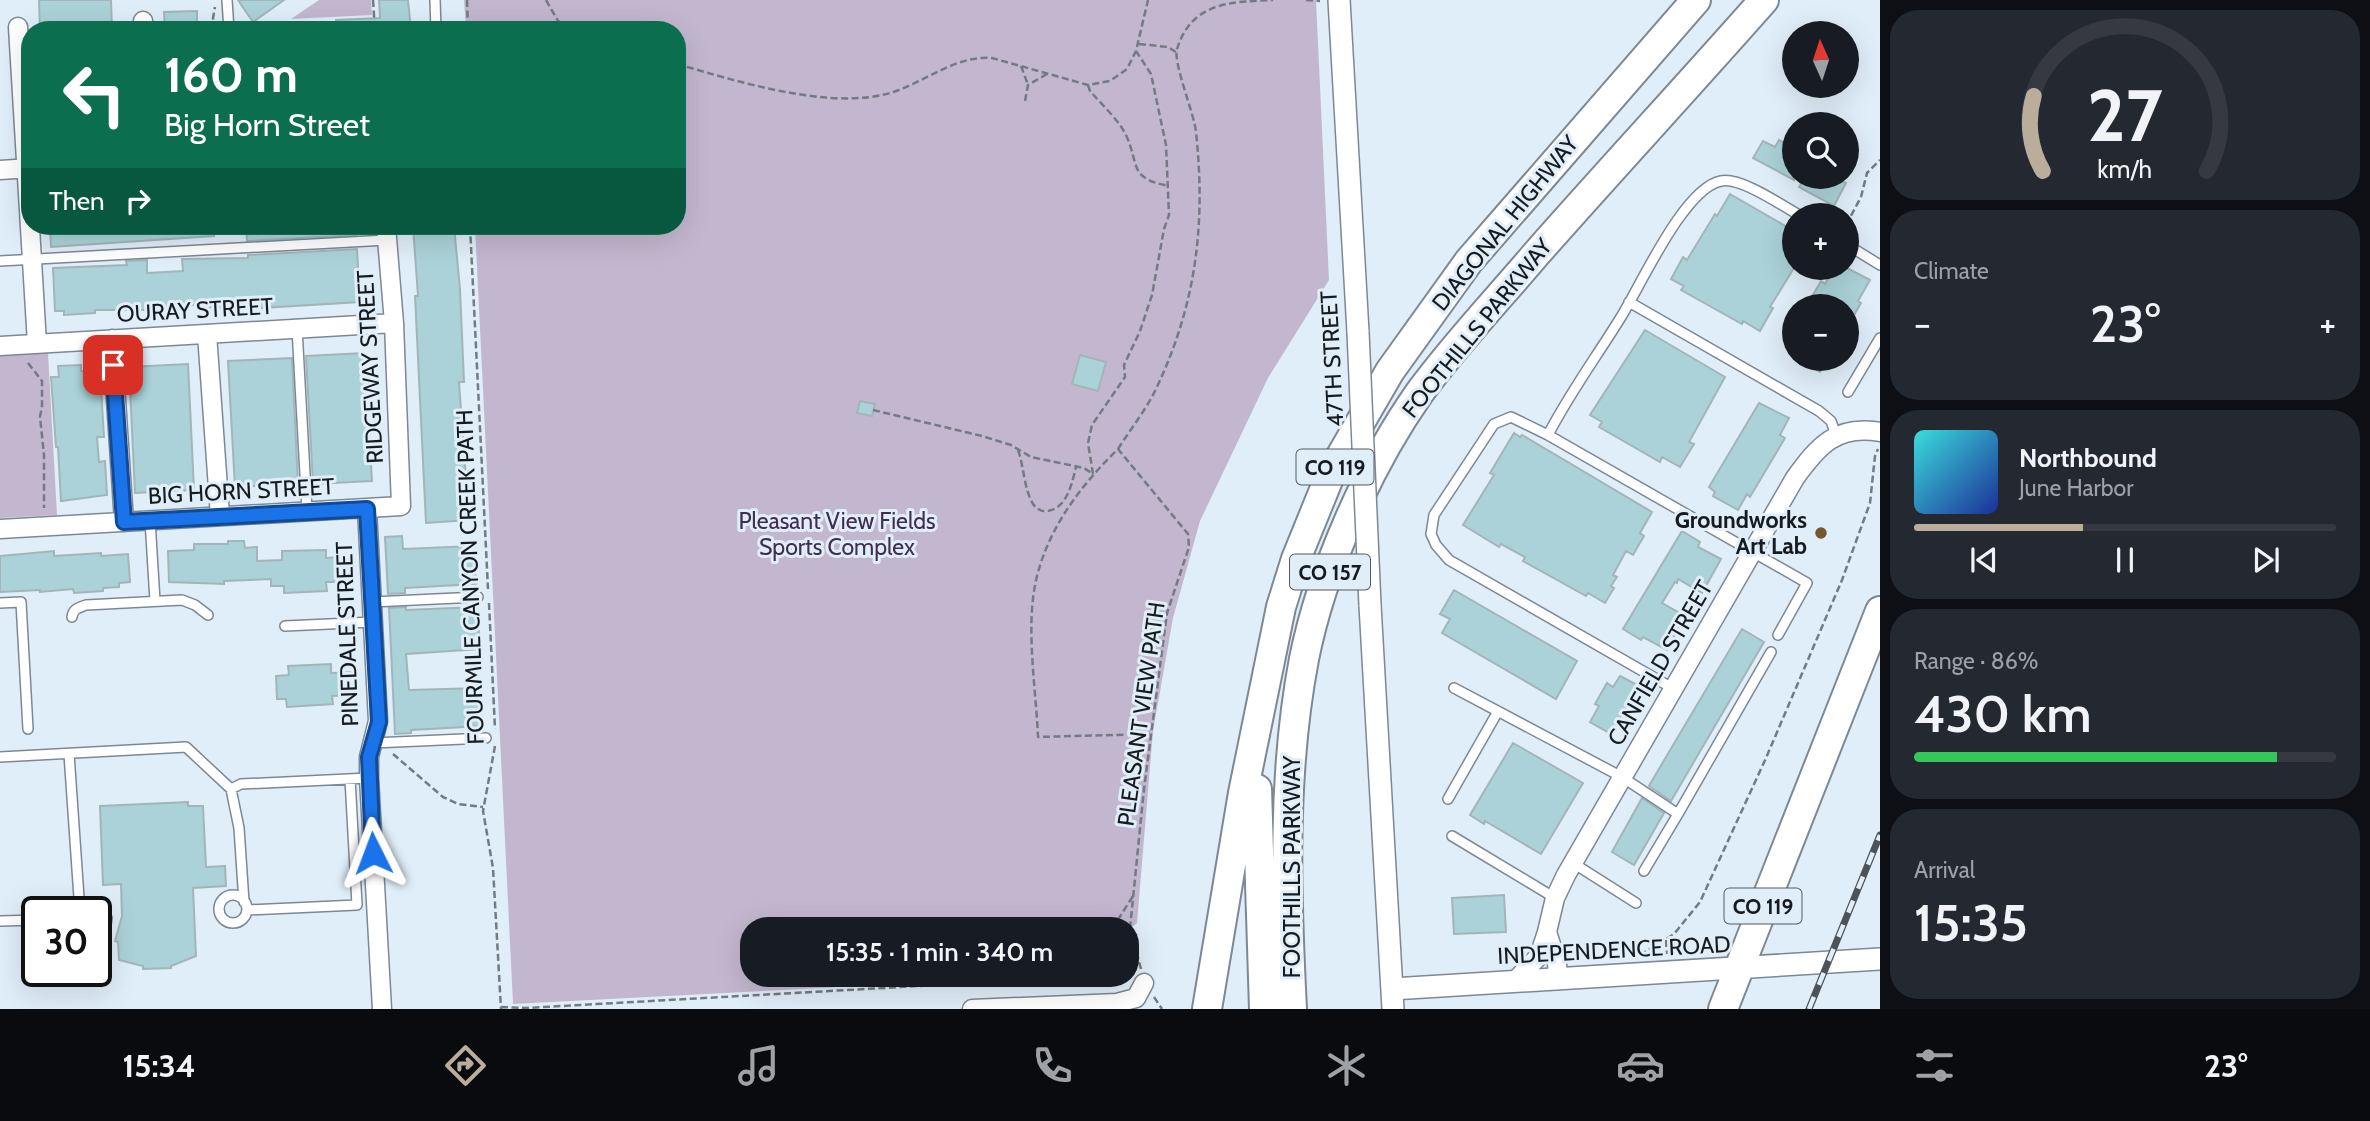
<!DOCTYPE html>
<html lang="en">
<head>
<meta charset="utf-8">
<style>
	body { margin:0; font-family:Cabin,sans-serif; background:#242831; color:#f1f3f6; height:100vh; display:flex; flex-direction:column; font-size:26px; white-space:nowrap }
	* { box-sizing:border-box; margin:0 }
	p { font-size:23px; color:#9ea1a6 }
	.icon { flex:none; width:38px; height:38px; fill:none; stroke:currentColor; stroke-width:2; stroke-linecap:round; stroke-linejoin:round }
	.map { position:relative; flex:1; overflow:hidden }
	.drawer { display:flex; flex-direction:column; gap:10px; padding:10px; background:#0d0f14; width:490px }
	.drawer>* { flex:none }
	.top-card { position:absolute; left:21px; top:21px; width:665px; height:214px; border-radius:28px; box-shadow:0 7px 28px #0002; background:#0b6e4f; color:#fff; overflow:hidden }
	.needle { width:46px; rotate:357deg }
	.tools { position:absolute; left:1782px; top:21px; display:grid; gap:14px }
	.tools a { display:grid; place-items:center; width:77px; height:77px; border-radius:50%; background:#171b24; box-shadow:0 7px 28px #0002; font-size:35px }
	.speed { position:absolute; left:21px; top:896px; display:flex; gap:14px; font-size:35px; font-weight:700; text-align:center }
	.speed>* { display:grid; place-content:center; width:91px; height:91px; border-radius:50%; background:#171b24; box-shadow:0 7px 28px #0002; line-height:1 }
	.speed .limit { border:4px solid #111; border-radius:10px; background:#fff; color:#111 }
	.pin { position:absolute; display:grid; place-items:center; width:60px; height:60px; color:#fff; margin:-30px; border-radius:14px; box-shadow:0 4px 10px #0006 }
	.me { position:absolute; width:77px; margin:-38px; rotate:357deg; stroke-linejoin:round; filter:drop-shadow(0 0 5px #0008) }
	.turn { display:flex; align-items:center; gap:24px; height:147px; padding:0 28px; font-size:32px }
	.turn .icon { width:91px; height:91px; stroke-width:2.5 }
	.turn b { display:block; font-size:49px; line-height:60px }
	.then { display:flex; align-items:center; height:66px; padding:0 28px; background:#0003; gap:14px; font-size:26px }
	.big { font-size:52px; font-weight:600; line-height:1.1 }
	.drawer .tile { flex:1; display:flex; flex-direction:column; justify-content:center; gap:10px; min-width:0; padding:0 24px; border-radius:28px; background:#242831 }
	.drawer .dial { align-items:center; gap:0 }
	.dial svg { height:182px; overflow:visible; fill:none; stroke:#363941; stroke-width:7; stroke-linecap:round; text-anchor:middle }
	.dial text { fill:#f1f3f6; stroke:none }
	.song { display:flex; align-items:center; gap:21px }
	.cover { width:84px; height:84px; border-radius:10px; background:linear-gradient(135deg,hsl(180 70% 55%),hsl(230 70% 35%)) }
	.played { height:7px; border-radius:4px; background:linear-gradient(90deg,#baad9b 40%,#363941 40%) }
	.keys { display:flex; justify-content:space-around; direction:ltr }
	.heat { display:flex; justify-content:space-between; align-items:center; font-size:38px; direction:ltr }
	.charge { height:10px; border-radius:5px; background:linear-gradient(90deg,#34c759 86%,#363941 0) }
	.trip { position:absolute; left:740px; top:917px; width:399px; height:70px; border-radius:28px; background:#171b24; box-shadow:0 7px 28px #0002; font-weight:600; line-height:70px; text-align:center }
	.menu { display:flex; height:112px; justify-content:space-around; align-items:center; background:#090b0e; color:#9ea1a6 }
	.menu .icon { width:49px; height:49px }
	.menu .active { color:#baad9b }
	.menu b { font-size:32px; color:#f1f3f6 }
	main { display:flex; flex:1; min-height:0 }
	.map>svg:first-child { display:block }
	.green { fill:#c3b7cf }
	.building { fill:#abd2d8; stroke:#a2b5b8; stroke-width:2 }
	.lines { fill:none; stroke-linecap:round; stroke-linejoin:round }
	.service-casing { stroke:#7c8994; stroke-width:12 }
	.minor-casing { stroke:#7c8994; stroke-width:21 }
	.tertiary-casing { stroke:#7c8994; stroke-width:24 }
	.trunk-casing { stroke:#7c8994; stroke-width:32 }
	.path { stroke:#727b83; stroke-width:2.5; stroke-dasharray:7 3.5; stroke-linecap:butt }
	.service { stroke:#fff; stroke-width:9 }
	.minor { stroke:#fff; stroke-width:18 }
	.tertiary { stroke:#fff; stroke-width:21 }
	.trunk { stroke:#fff; stroke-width:28 }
	.rail-casing { stroke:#4c5359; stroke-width:7 }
	.rail { stroke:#e0eef9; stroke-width:4.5; stroke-dasharray:13; stroke-linecap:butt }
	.tertiary-bridge-casing { stroke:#7c8994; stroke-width:24; stroke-linecap:butt }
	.tertiary-bridge { stroke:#fff; stroke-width:21 }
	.route-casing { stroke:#114b97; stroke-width:18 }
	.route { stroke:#1a73e8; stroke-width:12 }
	.poi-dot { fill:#76572c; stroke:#e0eef9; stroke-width:2.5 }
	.labels { text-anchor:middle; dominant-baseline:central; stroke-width:6; stroke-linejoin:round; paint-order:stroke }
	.shield { fill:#e0eef9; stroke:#535a60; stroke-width:2 }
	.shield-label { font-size:21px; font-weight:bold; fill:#161b1f }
	.street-label { font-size:23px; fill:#161b1f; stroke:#e0eef9 }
	.poi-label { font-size:23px; font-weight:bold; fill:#161b1f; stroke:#e0eef9; text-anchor:end }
	.park-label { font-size:23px; fill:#422c54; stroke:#e0eef9 }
</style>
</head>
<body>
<main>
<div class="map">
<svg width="1880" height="1009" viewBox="0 0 1880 1009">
	<rect width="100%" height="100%" fill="#e0eef9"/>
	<path class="green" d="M319 0H371L372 15 291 19Z
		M464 0H1316L1329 280 1268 378 1200 521 1173 618 1153 731 1137 923 1127 931 752 929V975H1070L513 1004 475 226H677V30H466Z
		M48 353 57 515 0 518V356Z"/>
	<path class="building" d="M39 0H111L112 30H40Z
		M238 0H284L253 22Z
		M379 0H408L411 30H336V20L380 18Z
		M197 11V30H165L164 12Z
		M1779 140 1794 148V180L1753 158 1763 141 1775 147Z
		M1805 177H1834L1846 183 1834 206 1799 187Z
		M1730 194 1794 231V268L1770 307 1773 308 1760 331 1743 321 1742 324 1681 290 1684 286 1671 279 1683 257 1687 260 1715 214 1717 216Z
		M50 226H213L214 236 51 247Z
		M246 226H356V235L247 241Z
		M413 226H454L460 289 464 382H459L469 520 426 523 415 296H418Z
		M357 249 360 302 227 310V307L201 308V304L148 310H95V313L64 315V311H55L53 268 127 265 126 261 147 260V273L183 271 182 259 248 258V255Z
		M1834 268H1847L1870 280 1858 301 1861 303 1846 329V306H1821L1810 300 1821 281 1825 284Z
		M1645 330 1725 377 1689 442 1694 444 1680 467 1662 457 1660 462 1599 427 1602 422 1590 415Z
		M364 353 372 481 313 484 306 356Z
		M1080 355 1106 362 1098 391 1072 384Z
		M292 358 298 484 235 487 228 361Z
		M1797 359H1827L1820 372Z
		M188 364 194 490 135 493 129 367Z
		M81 365V371H100L104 437H97L99 462 105 461 107 495 61 501 58 447H56L51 377H59L58 366Z
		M860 401 875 404 872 416 857 413Z
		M1759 403 1789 418 1780 435 1785 438 1750 497 1747 494 1738 510 1713 496 1715 492 1709 487Z
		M1514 433 1520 437 1522 435 1652 512 1640 533 1644 536 1633 555 1626 551 1613 575 1617 577 1611 586 1614 588 1605 603 1588 593 1586 596 1523 561 1525 557 1501 544 1499 547 1463 525 1494 475 1490 473Z
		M1682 531 1700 542 1698 547 1721 559 1702 593 1678 579 1677 583 1675 582 1662 603 1685 616 1667 650 1643 637 1641 640 1623 629Z
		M402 536 403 549 474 546 476 584 405 588V593L388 594 385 537Z
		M228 541H244L245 548 257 547V561L282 560V551L326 550V558L339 557 340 582H326L327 591 284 593V586H271V579L224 581V584L169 582 168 551 194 550V544H228Z
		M54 551V556L101 553V556L128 554 130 582 119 583V587L103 588V591L74 593 73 589 40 592V590L0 592V556Z
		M1454 590 1577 661 1556 699 1442 633 1450 619 1440 614Z
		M406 607V610L477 607 480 649 406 654 409 690 480 688 482 726 411 730V733L395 734 389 608Z
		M1742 629 1764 642 1671 801 1649 786 1650 784Z
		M331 664V673L351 672 352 695 332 696 333 704 287 707 286 699H277L276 676 289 675 288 666Z
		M1620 676 1641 687 1625 717 1621 716 1611 734 1590 722 1599 706 1595 704 1607 683 1613 687Z
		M1513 743 1583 783 1541 854 1485 821 1484 824 1470 815Z
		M1642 798 1664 813 1634 865 1612 852Z
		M188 802V806H203L206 867 225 866 226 886 193 888 196 956 171 966V968L143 969V966L119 960 118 942 115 941 122 916 121 884 103 885 100 806Z
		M1504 895 1506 932 1454 934 1452 898Z"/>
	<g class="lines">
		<defs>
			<path id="service" d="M227 0 229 30
				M435 0 436 30
				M1846 244 1880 265
				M0 261 387 240
				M1629 302 1819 411 1831 421 1836 435
				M297 328 307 511
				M1848 392 1880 338
				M1548 435 1511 417 1494 424 1434 515 1431 534 1436 545 1449 560 1674 689
				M150 520 155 601
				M372 602 478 597
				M0 603 21 602 28 729
				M72 617C73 609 78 608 86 605L182 600 195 605 208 615
				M285 626 373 622
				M1778 635 1807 583 1548 435C1569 394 1597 356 1621 317 1641 285 1684 188 1721 181 1741 177 1781 205 1799 215
				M1454 688 1622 777 1678 814 1644 871
				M373 743 486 738
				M69 754 80 912
				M0 757 186 747 231 789 239 828 244 902
				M231 789 241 784 369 778
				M1448 799 1497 713
				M1678 814 1771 652
				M1452 836 1555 898
				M1573 863 1636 903
				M219 909a14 14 0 1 1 28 0a14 14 0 1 1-28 0Z
				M247 910 357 905 350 779
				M85 912 98 909 107 918 105 931 96 936
				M0 921 37 920"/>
			<path id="minor" d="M143 21 144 30
				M18 27 37 344
				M0 170 30 168
				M207 334 220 516
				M112 339 124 522
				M0 346 394 323
				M367 509 378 721 369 757V778L382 1009
				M0 529 401 506 394 323 386 226
				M1558 980 1557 963 1547 932 1555 898 1566 875 1795 478C1818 446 1837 424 1880 432
				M1514 982 1539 956 1547 932
				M972 1009 1117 1003 1136 998 1144 983"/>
			<path id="tertiary" d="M1339 0 1358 332
				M1370 605 1393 1009
				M1392 989 1880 959"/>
			<path id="trunk" d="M1257 789 1264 1009
				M1207 1009 1243 793 1281 607 1296 559 1331 473 1390 371 1469 261 1696 0
				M1292 1009C1286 892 1282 774 1304 659 1322 569 1368 466 1420 392 1456 343 1498 299 1537 253 1612 168 1689 85 1764 0
				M1723 1009 1880 611"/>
		</defs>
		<use href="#service" class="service-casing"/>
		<use href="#minor" class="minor-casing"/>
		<use href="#tertiary" class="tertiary-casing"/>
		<use href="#trunk" class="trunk-casing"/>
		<path class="path" d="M373 0 375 30
			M467 0 468 30
			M546 0 558 21 574 30
			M1306 0 1320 1
			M214 30 213 18 215 7
			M1139 44 1168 47 1176 52
			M677 64C736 81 822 108 882 95 921 87 951 55 992 58L1088 85 1110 81 1127 69 1136 51 1148 0
			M1021 66 1028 85
			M1088 85 1090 91C1102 105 1118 119 1126 135 1140 166 1128 178 1169 186
			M1025 101 1028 85 1047 74
			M1846 225 1861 197 1867 173 1880 160
			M470 226 488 589
			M28 363 42 381V406L40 417 44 455V508
			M873 410 982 436 1011 445 1031 457 1084 468 1093 474
			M1118 449C1130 430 1145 411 1155 391 1196 306 1206 225 1196 132 1194 113 1173 63 1177 49 1192 1 1232 2 1273 0
			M1018 450C1024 467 1024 489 1033 504 1037 509 1041 512 1047 511 1067 509 1072 483 1076 467
			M1093 474 1088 443 1092 425 1125 377 1124 365 1140 331 1152 295 1164 229 1169 215 1166 145 1151 74 1136 51
			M489 603 495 729
			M495 746 483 811 493 868 501 1009
			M393 754 443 797 458 804 483 807
			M1112 929 1133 896
			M1666 940 1667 954
			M1640 955 1674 934 1700 902 1766 758 1842 580 1870 503 1875 456 1878 449
			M1141 969 1130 928 1144 789 1167 613 1189 547 1188 534 1118 449C1078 488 1043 535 1034 591 1027 638 1036 690 1038 737L1150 734
			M1154 997 1162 1009
			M501 1007 526 1008 1044 979 1068 975"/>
		<use href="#service" class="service"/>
		<use href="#minor" class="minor"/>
		<use href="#tertiary" class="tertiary"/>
		<use href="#trunk" class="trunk"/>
		<defs>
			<path id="rail" d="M1809 1009 1880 835"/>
		</defs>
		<use href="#rail" class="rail-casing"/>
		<use href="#rail" class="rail"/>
		<defs>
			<path id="tertiary-bridge" d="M1358 332 1370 605"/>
		</defs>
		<use href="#tertiary-bridge" class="tertiary-bridge-casing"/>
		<use href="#tertiary-bridge" class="tertiary-bridge"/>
	</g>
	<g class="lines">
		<defs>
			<path id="route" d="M113 365 124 522 367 509 379 722 369 757 373 853"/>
		</defs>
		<use href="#route" class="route-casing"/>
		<use href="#route" class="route"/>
	</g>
	<circle class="poi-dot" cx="1821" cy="533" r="7"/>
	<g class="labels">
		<g class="shield">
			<rect x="1296.5" y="449.5" width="77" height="35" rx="5"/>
			<rect x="1290" y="554.5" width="80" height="35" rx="5"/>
			<rect x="1724.5" y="888.5" width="77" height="35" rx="5"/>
		</g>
		<g class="shield-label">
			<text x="1335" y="467">CO 119</text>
			<text x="1330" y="572">CO 157</text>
			<text x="1763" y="906">CO 119</text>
		</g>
		<g class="street-label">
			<text transform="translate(1505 223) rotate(-51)">DIAGONAL HIGHWAY</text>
			<text transform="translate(195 310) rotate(-3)">OURAY STREET</text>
			<text transform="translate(1477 328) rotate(-51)">FOOTHILLS PARKWAY</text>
			<text transform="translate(1332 359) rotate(-93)">47TH STREET</text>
			<text transform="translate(370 367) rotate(-93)">RIDGEWAY STREET</text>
			<text transform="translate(241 491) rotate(-3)">BIG HORN STREET</text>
			<text transform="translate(470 577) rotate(-92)">FOURMILE CANYON CREEK PATH</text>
			<text transform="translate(347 634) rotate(-92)">PINEDALE STREET</text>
			<text transform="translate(1660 663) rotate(-60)">CANFIELD STREET</text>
			<text transform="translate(1141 714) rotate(-82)">PLEASANT VIEW PATH</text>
			<text transform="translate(1292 867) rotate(-90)">FOOTHILLS PARKWAY</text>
			<text transform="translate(1614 950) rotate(-3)">INDEPENDENCE ROAD</text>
		</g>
		<g class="poi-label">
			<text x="1807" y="520">Groundworks<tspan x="1807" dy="26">Art Lab</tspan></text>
		</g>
		<g class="park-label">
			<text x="837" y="521">Pleasant View Fields<tspan x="837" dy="26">Sports Complex</tspan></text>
		</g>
	</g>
</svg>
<div class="tools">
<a><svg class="needle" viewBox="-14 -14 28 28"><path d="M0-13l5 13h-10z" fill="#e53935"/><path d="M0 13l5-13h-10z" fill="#9ea1a6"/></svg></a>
<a><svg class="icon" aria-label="search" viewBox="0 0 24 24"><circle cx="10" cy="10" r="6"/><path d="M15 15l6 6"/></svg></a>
<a>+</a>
<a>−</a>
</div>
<div class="speed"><div class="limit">30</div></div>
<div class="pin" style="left:113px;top:365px;background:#d93025"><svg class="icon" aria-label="arrive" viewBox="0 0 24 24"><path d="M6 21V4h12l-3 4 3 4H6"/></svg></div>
<svg class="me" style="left:373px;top:853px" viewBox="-20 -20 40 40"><path d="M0-17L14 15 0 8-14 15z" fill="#1a73e8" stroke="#fff" stroke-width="4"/></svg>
<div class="trip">15:35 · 1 min · 340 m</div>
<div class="top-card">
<div class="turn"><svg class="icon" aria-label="left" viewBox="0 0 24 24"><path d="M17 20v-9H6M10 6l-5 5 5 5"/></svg><div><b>160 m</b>Big Horn Street</div></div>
<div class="then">Then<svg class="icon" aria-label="right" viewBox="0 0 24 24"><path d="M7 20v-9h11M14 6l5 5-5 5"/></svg></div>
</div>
</div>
<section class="drawer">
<div class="tile dial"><svg viewBox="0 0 100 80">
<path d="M14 69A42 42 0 1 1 86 69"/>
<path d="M14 69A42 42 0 0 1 10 36" stroke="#baad9b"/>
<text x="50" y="56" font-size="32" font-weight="700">27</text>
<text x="50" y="72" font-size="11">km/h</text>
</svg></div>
<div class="tile"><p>Climate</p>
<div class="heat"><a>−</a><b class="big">23°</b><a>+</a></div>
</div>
<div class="tile">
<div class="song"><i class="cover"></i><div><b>Northbound</b><p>June Harbor</p></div></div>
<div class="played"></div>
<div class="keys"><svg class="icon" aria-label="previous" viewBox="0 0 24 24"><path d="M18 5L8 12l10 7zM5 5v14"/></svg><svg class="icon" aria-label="pause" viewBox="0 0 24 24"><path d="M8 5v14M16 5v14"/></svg><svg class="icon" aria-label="next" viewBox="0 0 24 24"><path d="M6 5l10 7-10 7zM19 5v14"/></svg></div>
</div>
<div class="tile"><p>Range · 86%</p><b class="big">430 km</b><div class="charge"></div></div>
<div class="tile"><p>Arrival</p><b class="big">15:35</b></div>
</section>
</main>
<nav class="menu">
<b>15:34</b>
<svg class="icon active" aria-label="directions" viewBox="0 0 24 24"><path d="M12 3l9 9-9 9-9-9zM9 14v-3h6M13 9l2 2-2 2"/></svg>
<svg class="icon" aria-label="music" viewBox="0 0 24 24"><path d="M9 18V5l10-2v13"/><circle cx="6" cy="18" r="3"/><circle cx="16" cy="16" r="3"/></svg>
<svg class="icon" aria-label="phone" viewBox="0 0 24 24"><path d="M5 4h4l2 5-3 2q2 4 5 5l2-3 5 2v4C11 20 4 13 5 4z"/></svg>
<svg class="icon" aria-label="climate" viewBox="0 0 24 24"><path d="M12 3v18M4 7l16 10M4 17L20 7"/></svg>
<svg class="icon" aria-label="car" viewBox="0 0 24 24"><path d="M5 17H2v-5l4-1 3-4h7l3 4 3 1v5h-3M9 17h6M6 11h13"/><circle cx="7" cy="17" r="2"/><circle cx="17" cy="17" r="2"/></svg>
<svg class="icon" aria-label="filters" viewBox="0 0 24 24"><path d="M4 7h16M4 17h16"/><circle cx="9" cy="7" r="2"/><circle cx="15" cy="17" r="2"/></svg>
<b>23°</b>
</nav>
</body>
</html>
